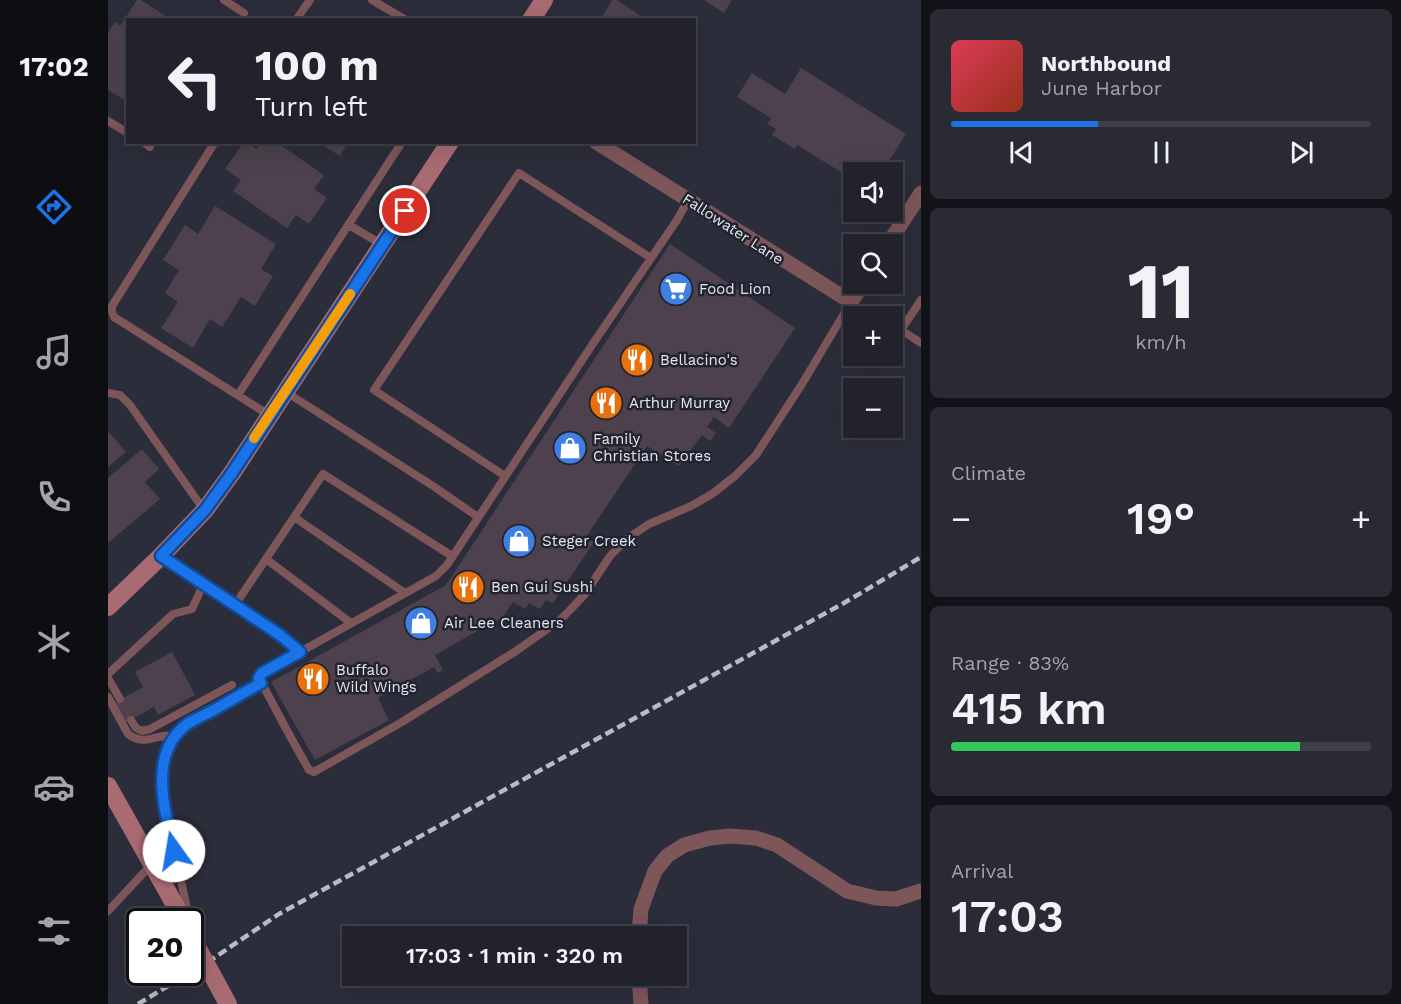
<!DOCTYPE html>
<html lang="en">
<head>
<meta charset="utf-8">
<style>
	body { margin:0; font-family:"Work Sans",sans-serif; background:#292a34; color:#f1f3f6; height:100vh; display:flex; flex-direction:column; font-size:22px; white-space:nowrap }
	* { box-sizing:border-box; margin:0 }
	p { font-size:20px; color:#a2a4a9 }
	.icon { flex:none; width:33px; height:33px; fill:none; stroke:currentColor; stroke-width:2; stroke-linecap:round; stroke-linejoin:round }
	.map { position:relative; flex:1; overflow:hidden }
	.drawer { display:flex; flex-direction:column; gap:9px; padding:9px; background:#121318; width:480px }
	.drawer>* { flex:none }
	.hud { position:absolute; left:18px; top:18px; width:570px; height:126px; border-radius:0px; box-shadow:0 6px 24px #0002,0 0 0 2px #3e3f48; background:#21222c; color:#f1f3f6; overflow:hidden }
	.buttons { position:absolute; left:735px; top:162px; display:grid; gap:12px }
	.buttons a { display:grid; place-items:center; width:60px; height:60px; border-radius:0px; background:#21222c; box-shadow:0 6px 24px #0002,0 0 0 2px #3e3f48; font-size:30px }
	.speed { position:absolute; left:18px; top:908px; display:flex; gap:12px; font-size:30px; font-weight:700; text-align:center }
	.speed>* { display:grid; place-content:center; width:78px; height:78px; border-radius:50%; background:#21222c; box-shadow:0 6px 24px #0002,0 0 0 2px #3e3f48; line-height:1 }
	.speed .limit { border:3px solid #111; border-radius:9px; background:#fff; color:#111 }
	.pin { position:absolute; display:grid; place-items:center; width:51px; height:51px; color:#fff; margin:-26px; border:3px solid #fff; border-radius:50%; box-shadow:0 2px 6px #0007 }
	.me { position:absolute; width:66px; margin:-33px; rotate:347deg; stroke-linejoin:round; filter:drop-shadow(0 0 4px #0008) }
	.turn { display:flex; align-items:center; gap:21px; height:126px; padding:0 30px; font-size:27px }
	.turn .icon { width:78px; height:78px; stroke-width:2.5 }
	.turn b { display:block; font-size:42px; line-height:51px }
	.big { font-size:45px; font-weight:600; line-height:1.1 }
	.drawer .card { flex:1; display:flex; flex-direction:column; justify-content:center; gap:9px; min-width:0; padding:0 21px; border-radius:9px; background:#292a34 }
	.drawer .dial { align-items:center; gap:0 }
	.dial b { font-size:78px; line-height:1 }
	.song { display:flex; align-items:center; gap:18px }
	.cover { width:72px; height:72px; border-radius:9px; background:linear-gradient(135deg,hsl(350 70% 55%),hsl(10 70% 35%)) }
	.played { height:6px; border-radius:3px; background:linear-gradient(90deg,#1a73e8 35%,#3e3f48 35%) }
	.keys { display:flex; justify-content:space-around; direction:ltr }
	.heat { display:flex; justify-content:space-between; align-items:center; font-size:33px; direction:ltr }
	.charge { height:9px; border-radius:4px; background:linear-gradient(90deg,#34c759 83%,#3e3f48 0) }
	.trip { position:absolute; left:234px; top:926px; width:345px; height:60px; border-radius:0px; background:#21222c; box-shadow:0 6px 24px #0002,0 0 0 2px #3e3f48; font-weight:600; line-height:60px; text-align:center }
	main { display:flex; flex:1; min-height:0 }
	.tabs { display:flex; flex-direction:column; width:108px; justify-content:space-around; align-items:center; background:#0d0e12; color:#a2a4a9 }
	.tabs .icon { width:42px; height:42px }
	.tabs .active { color:#1a73e8 }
	.tabs b { font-size:27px; color:#f1f3f6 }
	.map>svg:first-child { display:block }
	.building { fill:#4c414c }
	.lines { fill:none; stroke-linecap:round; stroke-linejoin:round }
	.lane { stroke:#7d565a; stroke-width:8 }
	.street { stroke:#7d565a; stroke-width:15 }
	.secondary { stroke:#a96b72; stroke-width:18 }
	.rail { stroke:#b9bac3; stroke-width:4.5; stroke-dasharray:9 4.5; stroke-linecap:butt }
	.secondary-bridge { stroke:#a96b72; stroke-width:18 }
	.route-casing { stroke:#114b97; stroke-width:15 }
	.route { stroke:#1a73e8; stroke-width:10 }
	.slow { stroke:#f59e0b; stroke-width:10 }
	.labels { text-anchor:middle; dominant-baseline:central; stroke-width:5; stroke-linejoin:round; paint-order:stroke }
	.street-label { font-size:15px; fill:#e6e7ef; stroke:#222330 }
	.poi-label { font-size:15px; fill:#e6e7ef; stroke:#222330; text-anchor:start }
</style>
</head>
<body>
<main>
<nav class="tabs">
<b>17:02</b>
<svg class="icon active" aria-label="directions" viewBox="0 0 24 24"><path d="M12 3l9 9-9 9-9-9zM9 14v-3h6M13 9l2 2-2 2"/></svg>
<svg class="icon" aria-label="music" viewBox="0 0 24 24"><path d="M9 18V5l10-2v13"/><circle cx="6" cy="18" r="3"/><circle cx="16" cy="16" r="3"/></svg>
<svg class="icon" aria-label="phone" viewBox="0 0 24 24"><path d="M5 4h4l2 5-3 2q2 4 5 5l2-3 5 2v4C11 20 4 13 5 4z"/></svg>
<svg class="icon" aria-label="climate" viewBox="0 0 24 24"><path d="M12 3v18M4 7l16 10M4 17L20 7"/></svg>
<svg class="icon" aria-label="car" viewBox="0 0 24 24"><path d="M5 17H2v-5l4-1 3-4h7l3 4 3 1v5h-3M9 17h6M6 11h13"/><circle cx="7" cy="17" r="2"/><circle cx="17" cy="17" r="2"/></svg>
<svg class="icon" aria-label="filters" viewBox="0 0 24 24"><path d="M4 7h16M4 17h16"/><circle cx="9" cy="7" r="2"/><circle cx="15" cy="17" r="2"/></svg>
</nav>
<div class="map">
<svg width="813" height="1004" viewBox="0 0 813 1004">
	<rect width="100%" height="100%" fill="#2c2d3a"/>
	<path class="building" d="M29 0H33L64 20H20V102L0 90V33L7 22 12 26Z
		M504 0H509L539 20H492Z
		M596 0H624L616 13Z
		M693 68 798 134 774 172H746V180L689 145 687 149 664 135 668 129 659 124 663 118 629 97 644 73 677 94Z
		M136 142H139L148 149 153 142H168L216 175 206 189 219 198 201 224 188 215 179 228 125 191 133 180 117 169Z
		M210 142H240L232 156Z
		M107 206 168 244 153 269 165 276 147 306 133 297 114 327 102 319 85 348 53 328 70 302 57 293 71 270 55 260 77 225 90 234Z
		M562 244 687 328 621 428 606 417 599 427 608 433 602 441 594 435 571 466 539 446 478 537 486 542 445 603 438 600 432 609 421 603 417 609 405 602 392 622 389 620 327 655 335 670 330 673 326 667 270 698 281 720 207 760 163 682 338 585Z
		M0 431 18 452 0 467Z
		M34 449 51 469 37 482 52 499 0 543V478Z
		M64 652 87 695 50 715 46 707 17 723 6 703 35 687 27 672Z"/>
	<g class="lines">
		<path class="lane" d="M116 0 136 13
			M264 0 298 20
			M188 20 202 0
			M0 121 20 133
			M35 142 42 147
			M107 142 4 306V312L6 317 161 415
			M241 225 273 244
			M813 300 793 330 813 343
			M178 392 325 486 370 517
			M0 393 12 395 22 405 96 510
			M130 395 294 142
			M397 476 266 390 411 173 543 258
			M186 517 297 593
			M55 557 172 635 192 652 328 576 339 565 484 345 569 220 580 200
			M158 559 243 623
			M127 605 215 474 344 556
			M192 652 154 673 151 678 182 736 201 770 206 772 294 722 408 651 452 620 463 609 477 594 502 556 520 538 541 524 583 506 604 494 627 476 648 455 694 384 743 302
			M0 674 65 614 84 609 95 585
			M0 678 12 699
			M0 697 20 734C38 748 49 732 68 736
			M23 720 28 728 34 731 42 729 124 685
			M0 911 43 865
			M81 917 56 804 53 783 55 767 60 750 68 736 79 725 153 683"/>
		<path class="street" d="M488 142 743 302 755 284
			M780 244 813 193
			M531 936 533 909 547 871 559 856 576 845 602 838 622 836 648 838 669 845 739 891 768 898 788 899 813 891
			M531 975 533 1004"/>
		<path class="secondary" d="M423 20 436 0
			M0 607 53 556 97 510 124 473 342 142
			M0 786 76 921"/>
		<path class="rail" d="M30 1004 100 962 171 914 736 603 813 557"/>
		<path class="secondary-bridge" d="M82 934 120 1004"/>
	</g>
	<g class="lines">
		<defs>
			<path id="route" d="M66 851C57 810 39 755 79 724 87 719 96 715 104 711 120 702 137 692 153 683L151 678 154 673 192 652 172 635 53 556 97 510 124 473 297 211"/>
		</defs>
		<use href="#route" class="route-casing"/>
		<use href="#route" class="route"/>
		<path class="slow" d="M146 438 242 294"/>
	</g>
	<defs>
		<symbol id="supermarket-disc" viewBox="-11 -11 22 22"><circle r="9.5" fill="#3f7fe0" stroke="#222330"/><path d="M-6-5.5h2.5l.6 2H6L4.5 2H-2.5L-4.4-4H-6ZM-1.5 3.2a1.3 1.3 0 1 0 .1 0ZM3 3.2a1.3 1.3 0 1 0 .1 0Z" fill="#fff"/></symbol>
		<symbol id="restaurant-disc" viewBox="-11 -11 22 22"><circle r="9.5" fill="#e8710a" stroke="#222330"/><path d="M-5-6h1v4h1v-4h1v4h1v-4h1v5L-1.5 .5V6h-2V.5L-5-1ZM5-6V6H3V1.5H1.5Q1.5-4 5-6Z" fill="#fff"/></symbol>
		<symbol id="shop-disc" viewBox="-11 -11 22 22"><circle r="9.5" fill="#3f7fe0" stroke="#222330"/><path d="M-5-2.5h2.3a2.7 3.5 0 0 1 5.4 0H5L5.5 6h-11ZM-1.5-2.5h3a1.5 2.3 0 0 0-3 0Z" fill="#fff"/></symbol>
	</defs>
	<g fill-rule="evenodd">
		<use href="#supermarket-disc" x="549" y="270" width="38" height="38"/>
		<use href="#restaurant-disc" x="510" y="341" width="38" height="38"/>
		<use href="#restaurant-disc" x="479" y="384" width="38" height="38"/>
		<use href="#shop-disc" x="443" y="429" width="38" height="38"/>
		<use href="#shop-disc" x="392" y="522" width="38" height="38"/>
		<use href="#restaurant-disc" x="341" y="568" width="38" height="38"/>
		<use href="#shop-disc" x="294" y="604" width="38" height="38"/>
		<use href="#restaurant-disc" x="186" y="660" width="38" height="38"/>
	</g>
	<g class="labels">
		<g class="street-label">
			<text transform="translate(625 229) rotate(33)">Fallowater Lane</text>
		</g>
		<g class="poi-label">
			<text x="591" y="289">Food Lion</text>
			<text x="552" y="360">Bellacino's</text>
			<text x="521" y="403">Arthur Murray</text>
			<text x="485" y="439">Family<tspan x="485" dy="17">Christian Stores</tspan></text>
			<text x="434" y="541">Steger Creek</text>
			<text x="383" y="587">Ben Gui Sushi</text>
			<text x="336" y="623">Air Lee Cleaners</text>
			<text x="228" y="670">Buffalo<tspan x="228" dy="17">Wild Wings</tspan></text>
		</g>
	</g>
</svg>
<div class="buttons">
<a><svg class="icon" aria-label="sound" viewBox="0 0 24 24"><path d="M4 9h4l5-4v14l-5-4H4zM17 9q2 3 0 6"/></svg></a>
<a><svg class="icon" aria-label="search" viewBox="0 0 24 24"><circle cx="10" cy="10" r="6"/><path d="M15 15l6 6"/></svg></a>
<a>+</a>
<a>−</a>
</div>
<div class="speed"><div class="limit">20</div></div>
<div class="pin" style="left:297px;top:211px;background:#d93025"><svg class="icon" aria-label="arrive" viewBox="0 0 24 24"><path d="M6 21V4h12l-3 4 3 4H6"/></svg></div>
<svg class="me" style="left:66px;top:851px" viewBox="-20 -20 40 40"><circle r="19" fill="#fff"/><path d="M0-13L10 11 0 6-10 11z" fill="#1a73e8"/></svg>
<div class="trip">17:03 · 1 min · 320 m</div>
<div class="hud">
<div class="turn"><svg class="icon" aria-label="left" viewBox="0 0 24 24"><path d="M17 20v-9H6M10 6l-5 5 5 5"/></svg><div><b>100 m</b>Turn left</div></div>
</div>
</div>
<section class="drawer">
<div class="card">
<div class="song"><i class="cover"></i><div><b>Northbound</b><p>June Harbor</p></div></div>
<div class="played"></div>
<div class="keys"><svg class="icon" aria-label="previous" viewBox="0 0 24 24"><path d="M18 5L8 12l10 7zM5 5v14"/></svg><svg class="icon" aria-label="pause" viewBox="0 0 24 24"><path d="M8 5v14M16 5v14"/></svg><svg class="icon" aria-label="next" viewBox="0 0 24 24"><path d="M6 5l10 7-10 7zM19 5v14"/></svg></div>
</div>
<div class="card dial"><b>11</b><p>km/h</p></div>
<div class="card"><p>Climate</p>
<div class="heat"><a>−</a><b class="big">19°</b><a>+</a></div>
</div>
<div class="card"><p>Range · 83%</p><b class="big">415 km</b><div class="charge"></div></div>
<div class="card"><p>Arrival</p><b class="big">17:03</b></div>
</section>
</main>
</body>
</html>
